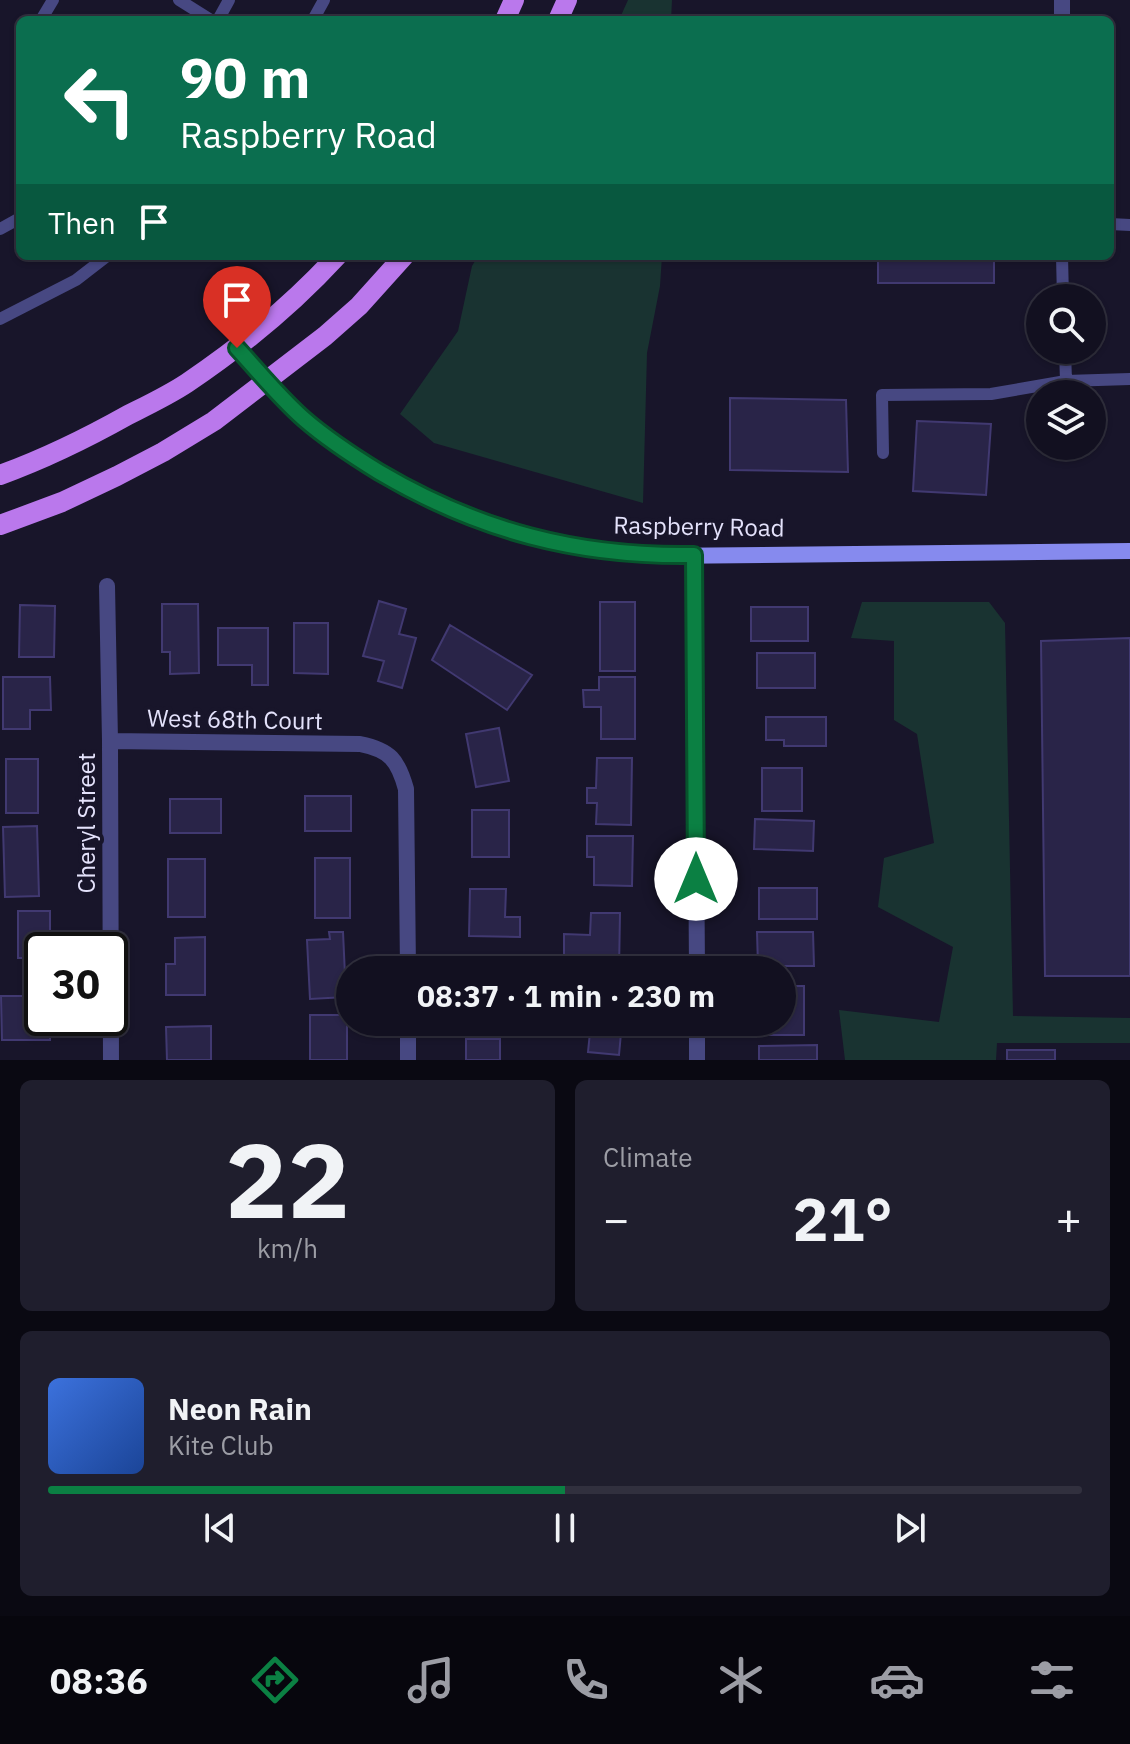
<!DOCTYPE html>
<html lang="en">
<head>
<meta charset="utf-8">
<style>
	body { margin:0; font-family:"IBM Plex Sans",sans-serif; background:#1f1e2d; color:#f1f3f6; height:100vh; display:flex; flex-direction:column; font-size:30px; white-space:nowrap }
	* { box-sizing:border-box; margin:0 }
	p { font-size:26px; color:#9c9da5 }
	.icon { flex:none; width:44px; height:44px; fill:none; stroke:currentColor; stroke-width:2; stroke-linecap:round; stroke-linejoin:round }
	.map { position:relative; height:1060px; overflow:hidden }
	.panel { display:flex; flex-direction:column; gap:20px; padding:20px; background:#0a0912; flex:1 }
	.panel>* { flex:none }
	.top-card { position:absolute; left:16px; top:16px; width:1098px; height:244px; border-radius:12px; box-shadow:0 2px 6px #0004,0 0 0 2px #31303e; background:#0b6e4f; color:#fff; overflow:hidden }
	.buttons { position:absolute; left:1026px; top:284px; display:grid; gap:16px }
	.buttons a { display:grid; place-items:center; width:80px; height:80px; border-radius:50%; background:#121020; box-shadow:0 2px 6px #0004,0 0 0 2px #31303e; font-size:40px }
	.speed { position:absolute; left:24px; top:932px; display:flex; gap:16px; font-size:40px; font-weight:700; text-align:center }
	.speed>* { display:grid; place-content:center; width:104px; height:104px; border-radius:50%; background:#121020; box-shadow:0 2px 6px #0004,0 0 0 2px #31303e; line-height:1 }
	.speed .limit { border:4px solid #111; border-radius:12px; background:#fff; color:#111 }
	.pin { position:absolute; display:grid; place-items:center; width:68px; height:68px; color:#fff; margin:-82px -34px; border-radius:50% 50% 50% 0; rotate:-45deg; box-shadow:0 0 8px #0007 }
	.pin .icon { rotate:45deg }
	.me { position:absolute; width:88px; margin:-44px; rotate:0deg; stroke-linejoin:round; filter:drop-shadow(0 0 6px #0008) }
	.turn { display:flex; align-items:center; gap:28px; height:168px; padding:0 32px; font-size:36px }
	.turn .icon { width:104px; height:104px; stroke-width:2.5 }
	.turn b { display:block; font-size:56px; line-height:68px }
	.then { display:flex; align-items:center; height:76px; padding:0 32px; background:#0003; gap:16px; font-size:30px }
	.big { font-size:60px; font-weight:800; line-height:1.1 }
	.panel .tile { flex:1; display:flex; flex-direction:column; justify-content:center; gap:12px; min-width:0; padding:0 28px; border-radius:12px; background:#1f1e2d }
	.panel .dial { align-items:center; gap:0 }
	.dial b { font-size:104px; line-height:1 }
	.song { display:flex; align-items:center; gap:24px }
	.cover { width:96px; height:96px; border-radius:12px; background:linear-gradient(135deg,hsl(220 70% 55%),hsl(220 70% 35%)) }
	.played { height:8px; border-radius:4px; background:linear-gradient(90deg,#0b8043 50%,#31303e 50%) }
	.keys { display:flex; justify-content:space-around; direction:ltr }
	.heat { display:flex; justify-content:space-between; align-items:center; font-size:44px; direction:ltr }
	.panel .tiles { flex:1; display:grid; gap:20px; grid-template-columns:1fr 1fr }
	.tile:last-child { grid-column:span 2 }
	.trip { position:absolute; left:336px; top:956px; width:460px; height:80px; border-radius:40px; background:#121020; box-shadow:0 2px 6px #0004,0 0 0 2px #31303e; font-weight:800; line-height:80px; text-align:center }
	.menu { display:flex; height:128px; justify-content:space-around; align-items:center; background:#07060d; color:#9c9da5 }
	.menu .icon { width:56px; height:56px }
	.menu .selected { color:#0b8043 }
	.menu b { font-size:36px; color:#f1f3f6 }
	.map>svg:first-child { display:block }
	.green { fill:#193331 }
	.building { fill:#292448; stroke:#413971; stroke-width:2 }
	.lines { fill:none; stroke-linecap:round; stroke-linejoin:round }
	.service { stroke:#474882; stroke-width:12 }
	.minor { stroke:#474882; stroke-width:16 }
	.secondary { stroke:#868aee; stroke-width:16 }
	.primary { stroke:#ba78ec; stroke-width:20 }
	.route-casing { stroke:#07532c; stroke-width:20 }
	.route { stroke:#0b8043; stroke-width:14 }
	.labels { text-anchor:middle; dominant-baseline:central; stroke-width:8; stroke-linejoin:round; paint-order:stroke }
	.street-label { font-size:24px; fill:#e4e2fb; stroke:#18152a }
</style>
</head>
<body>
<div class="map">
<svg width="1130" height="1060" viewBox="0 0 1130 1060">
	<rect width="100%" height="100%" fill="#18152a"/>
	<path class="green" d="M628 0H672L671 20H619Z
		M478 256H662L660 286 647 353 643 503 434 443 400 414 458 331 472 266Z
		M862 602H989L1005 623 1013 1016 1130 1018V1043H997L996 1060H845L839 1010 939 1022 953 947 878 907 884 858 934 843 917 734 894 720V641L851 638Z"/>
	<path class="building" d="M878 256H994V283H878Z
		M730 398 846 400 848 472 730 470Z
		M917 421 991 424 986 495 913 491Z
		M379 601 406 609 399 634 416 638 402 688 378 681 384 661 363 656Z
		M600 602H635V671H600Z
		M162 604H198L199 673 170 674V652H162Z
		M20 605 55 606 54 657H19Z
		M751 607H808V641H751Z
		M294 623H328V674L294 673Z
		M450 625 532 675 507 710 432 660Z
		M218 628H268V685H252V665H218Z
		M1130 638V976H1045L1041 641Z
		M757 653H815V688H757Z
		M3 677H50L51 710H30V729H3Z
		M599 677H635V739H601V707H584L583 690H599Z
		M766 717H826V746H784V740H766Z
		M499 728 509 781 476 787 466 734Z
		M597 758H632L631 825 596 824 597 803H587V788H596Z
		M6 759H38V813H6Z
		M762 768H802V811H762Z
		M305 796H351V831H305Z
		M170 799H221V833H170Z
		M472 810H509V857H472Z
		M755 819 814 821 813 851 754 849Z
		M37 826 39 896 5 897 3 827Z
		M587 836H633L632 886 594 885V857H587Z
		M315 858H350V918H315Z
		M168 859H205V917H168Z
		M759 888H817V919H759Z
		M470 889H506L505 917H520V937L469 936Z
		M18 911H50V950H42V958H18Z
		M591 913H620L619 970H564V934L590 935Z
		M329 932H343L346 997 310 999 307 940 330 939Z
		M757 932H813L814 966H758Z
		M205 937V995H166V964H175V938Z
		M471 964H507V970H471Z
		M782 986H804V1035H767V1022H782Z
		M1 996H42V1018H50V1040H2Z
		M310 1015H347V1060H310Z
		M566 1022H622L619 1055 588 1052 590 1032 566 1030Z
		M211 1026V1060H167L166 1027Z
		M466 1039H500V1060H466Z
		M817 1045V1060H759V1046Z
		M1007 1050H1055V1060H1007Z"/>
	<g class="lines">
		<path class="service" d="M179 0 211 20
			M41 20 53 0
			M218 20 229 0
			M313 20 324 0
			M1110 224 1130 225
			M0 229 20 218
			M1062 256 1063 298
			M0 319 76 280 107 256
			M1065 350 1066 381 1130 379
			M883 453 882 395 991 394 1066 381"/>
		<path class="minor" d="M1062 20V0
			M694 555 697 970
			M107 586 110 741 111 1060
			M110 741 360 744C390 750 398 760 406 789L408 970
			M408 1022V1060
			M697 1022V1060"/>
		<path class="secondary" d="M237 348C259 372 280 398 304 419 380 485 481 531 579 547 605 552 632 553 658 556L1130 551"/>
		<path class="primary" d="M505 20 514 0
			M558 20 567 0
			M0 475C44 459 87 438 128 415 148 405 169 395 187 383 242 346 293 304 337 256
			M0 525 62 502 117 476 163 452 214 421 325 336 359 306 404 256"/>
	</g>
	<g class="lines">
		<defs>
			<path id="route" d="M237 348C259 372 280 398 304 419 327 439 353 456 379 472 479 531 578 557 694 555L696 879"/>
		</defs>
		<use href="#route" class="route-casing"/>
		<use href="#route" class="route"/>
	</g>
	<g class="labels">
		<g class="street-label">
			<text transform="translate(699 526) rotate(1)">Raspberry Road</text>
			<text transform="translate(235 719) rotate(1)">West 68th Court</text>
			<text transform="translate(86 823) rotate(-90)">Cheryl Street</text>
		</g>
	</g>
</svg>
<div class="buttons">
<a><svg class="icon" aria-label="search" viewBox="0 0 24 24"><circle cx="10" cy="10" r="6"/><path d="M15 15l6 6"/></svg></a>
<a><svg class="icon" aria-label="layers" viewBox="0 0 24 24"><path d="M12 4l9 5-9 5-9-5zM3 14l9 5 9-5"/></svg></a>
</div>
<div class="speed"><div class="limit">30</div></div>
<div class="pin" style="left:237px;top:348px;background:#d93025"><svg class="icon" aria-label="arrive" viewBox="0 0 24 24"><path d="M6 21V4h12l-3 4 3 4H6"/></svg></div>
<svg class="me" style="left:696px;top:879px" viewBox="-20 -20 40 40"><circle r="19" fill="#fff"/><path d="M0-13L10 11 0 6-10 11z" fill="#0b8043"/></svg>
<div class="trip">08:37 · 1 min · 230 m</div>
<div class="top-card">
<div class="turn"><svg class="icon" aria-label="left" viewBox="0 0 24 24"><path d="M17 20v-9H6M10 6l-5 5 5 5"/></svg><div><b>90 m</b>Raspberry Road</div></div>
<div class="then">Then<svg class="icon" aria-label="arrive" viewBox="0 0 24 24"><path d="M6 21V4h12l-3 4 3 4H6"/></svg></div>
</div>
</div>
<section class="panel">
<div class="tiles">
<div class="tile dial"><b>22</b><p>km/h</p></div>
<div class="tile"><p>Climate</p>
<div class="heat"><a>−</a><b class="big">21°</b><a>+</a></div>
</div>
<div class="tile">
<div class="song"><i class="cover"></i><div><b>Neon Rain</b><p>Kite Club</p></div></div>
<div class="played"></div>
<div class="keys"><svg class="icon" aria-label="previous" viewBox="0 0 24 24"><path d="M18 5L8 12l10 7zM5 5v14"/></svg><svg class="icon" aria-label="pause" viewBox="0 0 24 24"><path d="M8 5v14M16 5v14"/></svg><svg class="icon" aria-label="next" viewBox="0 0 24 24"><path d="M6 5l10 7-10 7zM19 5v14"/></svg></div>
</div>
</div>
</section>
<nav class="menu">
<b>08:36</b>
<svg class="icon selected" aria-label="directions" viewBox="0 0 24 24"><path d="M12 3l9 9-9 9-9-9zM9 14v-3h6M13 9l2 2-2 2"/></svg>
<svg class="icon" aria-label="music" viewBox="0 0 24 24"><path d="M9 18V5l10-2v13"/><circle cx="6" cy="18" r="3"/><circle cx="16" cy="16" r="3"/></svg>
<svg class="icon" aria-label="phone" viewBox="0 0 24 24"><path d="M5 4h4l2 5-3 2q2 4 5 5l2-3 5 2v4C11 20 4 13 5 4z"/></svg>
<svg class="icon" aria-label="climate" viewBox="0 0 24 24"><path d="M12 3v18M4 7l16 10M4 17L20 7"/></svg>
<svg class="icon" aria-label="car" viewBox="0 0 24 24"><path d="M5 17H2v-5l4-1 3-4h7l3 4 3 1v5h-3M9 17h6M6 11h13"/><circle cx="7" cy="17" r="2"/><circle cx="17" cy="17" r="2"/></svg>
<svg class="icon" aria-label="filters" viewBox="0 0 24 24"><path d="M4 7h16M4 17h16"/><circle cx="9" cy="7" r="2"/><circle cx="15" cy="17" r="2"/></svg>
</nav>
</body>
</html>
